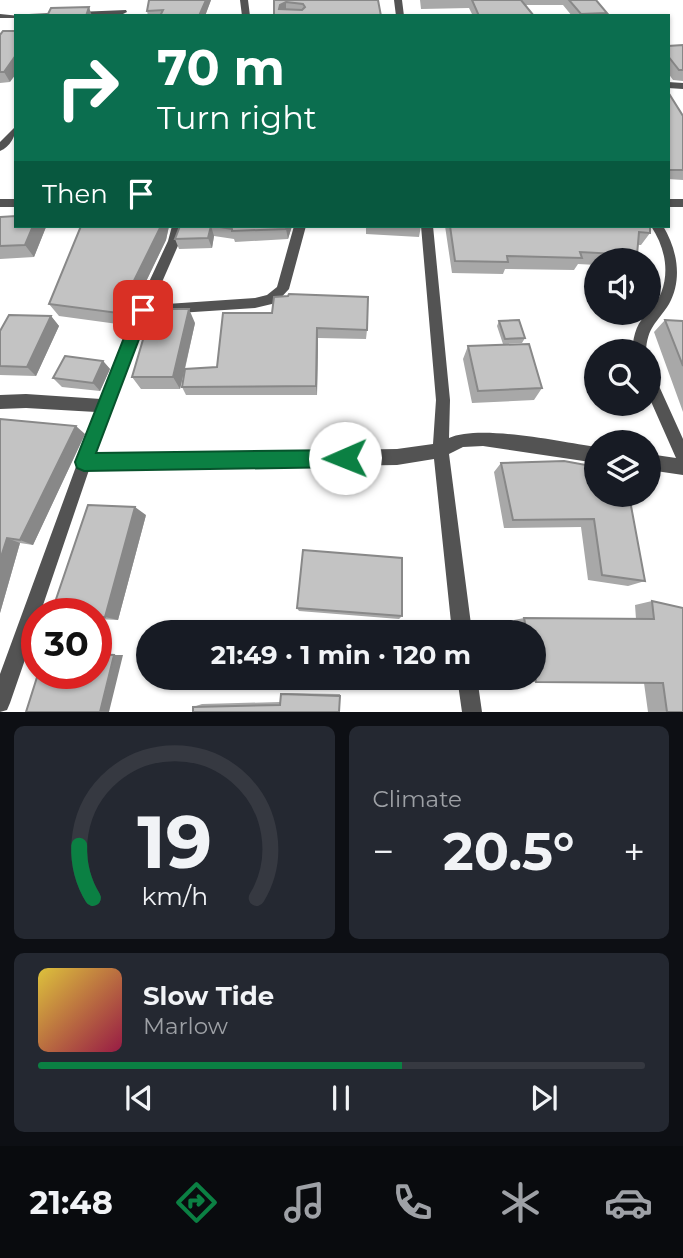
<!DOCTYPE html>
<html lang="en">
<head>
<meta charset="utf-8">
<style>
	body { margin:0; font-family:Montserrat,sans-serif; background:#242831; color:#f1f3f6; height:100vh; display:flex; flex-direction:column; font-size:26px; white-space:nowrap }
	* { box-sizing:border-box; margin:0 }
	p { font-size:23px; color:#9ea1a6 }
	.icon { flex:none; width:38px; height:38px; fill:none; stroke:currentColor; stroke-width:2; stroke-linecap:round; stroke-linejoin:round }
	.map { position:relative; height:712px; overflow:hidden }
	.details { display:flex; flex-direction:column; gap:14px; padding:14px; background:#0d0f14; flex:1 }
	.details>* { flex:none }
	.top-card { position:absolute; left:14px; top:14px; width:656px; height:214px; border-radius:0px; box-shadow:0 2px 5px #0004; background:#0b6e4f; color:#fff; overflow:hidden }
	.buttons { position:absolute; left:584px; top:248px; display:grid; gap:14px }
	.buttons a { display:grid; place-items:center; width:77px; height:77px; border-radius:50%; background:#171b24; box-shadow:0 2px 5px #0004; font-size:35px }
	.speed { position:absolute; left:21px; top:598px; display:flex; gap:14px; font-size:35px; font-weight:700; text-align:center }
	.speed>* { display:grid; place-content:center; width:91px; height:91px; border-radius:50%; background:#171b24; box-shadow:0 2px 5px #0004; line-height:1 }
	.speed .limit { border:10px solid #d22; background:#fff; color:#111 }
	.pin { position:absolute; display:grid; place-items:center; width:60px; height:60px; color:#fff; margin:-30px; border-radius:14px; box-shadow:0 4px 10px #0006 }
	.me { position:absolute; width:77px; margin:-38px; rotate:269deg; stroke-linejoin:round; filter:drop-shadow(0 0 5px #0008) }
	.turn { display:flex; align-items:center; gap:24px; height:147px; padding:0 28px; font-size:32px }
	.turn .icon { width:91px; height:91px; stroke-width:2.5 }
	.turn b { display:block; font-size:49px; line-height:60px }
	.then { display:flex; align-items:center; height:66px; padding:0 28px; background:#0003; gap:14px; font-size:26px }
	.big { font-size:52px; font-weight:700; line-height:1.1 }
	.details .tile { flex:1; display:flex; flex-direction:column; justify-content:center; gap:10px; min-width:0; padding:0 24px; border-radius:10px; background:#242831 }
	.details .dial { align-items:center; gap:0 }
	.dial svg { height:182px; overflow:visible; fill:none; stroke:#363941; stroke-width:7; stroke-linecap:round; text-anchor:middle }
	.dial text { fill:#f1f3f6; stroke:none }
	.song { display:flex; align-items:center; gap:21px }
	.cover { width:84px; height:84px; border-radius:10px; background:linear-gradient(135deg,hsl(50 70% 55%),hsl(340 70% 35%)) }
	.played { height:7px; border-radius:4px; background:linear-gradient(90deg,#0b8043 60%,#363941 60%) }
	.keys { display:flex; justify-content:space-around; direction:ltr }
	.heat { display:flex; justify-content:space-between; align-items:center; font-size:38px; direction:ltr }
	.details .tiles { flex:1; display:grid; gap:14px; grid-template-columns:1fr 1fr }
	.tile:last-child { grid-column:span 2 }
	.trip { position:absolute; left:136px; top:620px; width:410px; height:70px; border-radius:35px; background:#171b24; box-shadow:0 2px 5px #0004; font-weight:700; line-height:70px; text-align:center }
	.dock { display:flex; height:112px; justify-content:space-around; align-items:center; background:#090b0e; color:#9ea1a6 }
	.dock .icon { width:49px; height:49px }
	.dock .selected { color:#0b8043 }
	.dock b { font-size:32px; color:#f1f3f6 }
	.map>svg:first-child { display:block }
	.lines { fill:none; stroke-linecap:round; stroke-linejoin:round }
	.minor { fill:#535353; fill-rule:evenodd }
	.tertiary { fill:#535353; fill-rule:evenodd }
	.wall { fill:#a8a8a8 }
	.shaded-wall { fill:#888 }
	.building { fill:#c3c3c3; stroke:#888; stroke-width:2; fill-rule:evenodd }
	.route { fill:#0b8043; stroke:#07532c; stroke-width:2 }
</style>
</head>
<body>
<div class="map">
<svg width="683" height="712" viewBox="0 0 683 712">
	<rect width="100%" height="100%" fill="#fff"/>
	<g class="lines">
		<path class="minor" d="M240 0H248L250 16H242Z
			M394 0H402L404 16H396Z
			M126 10 127 12 123 14 25 16 29 14Z
			M0 14 20 16H16V18H0Z
			M668 82 683 83V89L668 88Z
			M16 126C16 136 10 147 0 151V142Z
			M172 226H184L180 241 152 305 255 298 267 295 277 287 294 226H306L289 289 276 303 255 308 148 315 95 454 397 449 433 444 436 400 421 226H433L450 400 449 438C480 424 561 442 597 447V463L483 446 463 447 449 454 472 632H452L434 459 397 465 89 470 40 614H37V625L10 703 7 710 0 712V674L96 412 26 408 0 409V395L26 394 101 399 136 310 168 241Z
			M651 226H663C677 249 683 279 669 304 657 323 647 327 646 352H632C633 340 635 325 645 316 646 315 648 315 649 313 671 287 670 255 651 226Z
			M649 373 654 375 683 439V475L649 470V454L676 458 649 397Z
			M457 677H477L482 712H462Z"/>
		<path class="tertiary" d="M0 199H16V207H0Z
			M668 199H683V207H668Z"/>
	</g>
	<path class="wall" d="M149 0H211L205 16H148L147 11Z
		M274 0H378L274 16Z
		M420 0H596L607 13 606 16H572L563 5H526L534 16H473L469 8 421 9Z
		M0 35 10 82 0 83Z
		M683 45V81L673 80 668 73V46Z
		M668 92 683 116V180L668 179Z
		M0 217 46 227 34 257 0 259Z
		M81 226H169L166 240 125 325 59 316 49 304Z
		M180 226H292L288 239 235 242 234 239 214 236 212 248 179 249 175 239Z
		M366 226H421L419 237 366 234Z
		M445 226H650V233L641 245H638L637 255 633 261H597V265L578 264 574 270 505 269 503 274 452 273Z
		M223 313 367 330 366 339 318 338 317 395H186L182 387 184 373 180 389H141L132 377 195 323 185 369 217 367Z
		M51 316 59 326 36 376 0 375V331Z
		M665 320 683 321V412L654 332Z
		M499 321 525 338 522 343 503 344 497 326Z
		M468 346 542 388 534 400 472 403 463 359Z
		M103 361 110 369 100 391 62 387 53 378Z
		M0 419 85 434 33 545 20 543 0 613Z
		M501 463 597 467 645 581 628 586 588 580 581 527 504 528 494 472Z
		M146 515 118 620 96 619V614Z
		M652 601 683 712H648L644 683 536 682 524 681 523 677H534V632H516L514 620 524 618 636 619 635 605Z
		M297 608 402 616 399 619 299 611Z
		M285 693 340 694 339 712 193 707 202 704 280 702 281 694Z"/>
	<path class="shaded-wall" d="M206 0H211L205 16H199Z
		M286 2V11L279 9 280 5Z
		M89 7 92 16H86Z
		M16 55V74L10 82 4 72Z
		M33 226H45L46 227 34 257 25 245Z
		M161 226H169L166 240 125 325 118 313Z
		M211 226 214 236 212 248 208 238Z
		M287 226H292L288 239 286 229Z
		M189 309 195 323 180 389 173 377Z
		M51 316 59 326 36 376 27 367Z
		M317 328 318 338 317 395 316 386Z
		M103 361 110 369 100 391 93 383Z
		M76 426 85 434 33 545 20 540Z
		M135 507 146 515 118 620 105 617Z
		M7 538 20 543 0 613V560Z
		M114 655H123L109 712H100Z"/>
	<path class="building" d="M149 0H206L199 16H160L163 10 147 11Z
		M274 0H378L381 16H274ZM286 2 303 4 305 7 302 10 279 9 280 5Z
		M472 0H521L534 16H479Z
		M569 0H596L607 13 581 14Z
		M89 7 86 16H47L51 8Z
		M3 31H16V55L4 72H0V35Z
		M683 45V70H679L668 56V46Z
		M668 92 683 116V170H668Z
		M16 216V226H33L25 245 0 246V217Z
		M81 226H161L118 313 49 304Z
		M180 226H211L208 238 175 239Z
		M214 226H287L286 229 232 231V229Z
		M450 226H650V233L639 232 637 255 580 252 582 258 507 256 508 262 455 261Z
		M289 294 368 297 367 330 317 328 316 386 182 387 185 369 217 367 223 313H272L274 297 288 296Z
		M152 309H189L173 377H132Z
		M9 315 51 316 27 367 0 366V331Z
		M519 320 525 338 505 339 499 321Z
		M665 320 683 321V366Z
		M529 344 542 388 478 391 468 346Z
		M65 356 103 361 93 383 53 378Z
		M0 419 76 426 20 540 7 538 0 560Z
		M564 461 597 467V495H629L645 581 602 575 594 519 513 520 501 463Z
		M88 505 135 507 105 617H96V614H51Z
		M303 550 402 558V616L297 608Z
		M652 601 683 608V712H667L663 683 536 682 534 671V632H527L524 618 654 619Z
		M96 654 114 655 100 712H26L38 674H96Z
		M281 694 340 696 339 712H193V707L280 705Z"/>
	<path class="route" d="M143 304 150 310 96 453 345 450 351 452 354 458 351 464 345 467 84 471 77 468 75 462 135 310Z"/>
</svg>
<div class="buttons">
<a><svg class="icon" aria-label="sound" viewBox="0 0 24 24"><path d="M4 9h4l5-4v14l-5-4H4zM17 9q2 3 0 6"/></svg></a>
<a><svg class="icon" aria-label="search" viewBox="0 0 24 24"><circle cx="10" cy="10" r="6"/><path d="M15 15l6 6"/></svg></a>
<a><svg class="icon" aria-label="layers" viewBox="0 0 24 24"><path d="M12 4l9 5-9 5-9-5zM3 14l9 5 9-5"/></svg></a>
</div>
<div class="speed"><div class="limit">30</div></div>
<div class="pin" style="left:143px;top:310px;background:#d93025"><svg class="icon" aria-label="arrive" viewBox="0 0 24 24"><path d="M6 21V4h12l-3 4 3 4H6"/></svg></div>
<svg class="me" style="left:345px;top:458px" viewBox="-20 -20 40 40"><circle r="19" fill="#fff"/><path d="M0-13L10 11 0 6-10 11z" fill="#0b8043"/></svg>
<div class="trip">21:49 · 1 min · 120 m</div>
<div class="top-card">
<div class="turn"><svg class="icon" aria-label="right" viewBox="0 0 24 24"><path d="M7 20v-9h11M14 6l5 5-5 5"/></svg><div><b>70 m</b>Turn right</div></div>
<div class="then">Then<svg class="icon" aria-label="arrive" viewBox="0 0 24 24"><path d="M6 21V4h12l-3 4 3 4H6"/></svg></div>
</div>
</div>
<section class="details">
<div class="tiles">
<div class="tile dial"><svg viewBox="0 0 100 80">
<path d="M14 69A42 42 0 1 1 86 69"/>
<path d="M14 69A42 42 0 0 1 8 46" stroke="#0b8043"/>
<text x="50" y="56" font-size="32" font-weight="700">19</text>
<text x="50" y="72" font-size="11">km/h</text>
</svg></div>
<div class="tile"><p>Climate</p>
<div class="heat"><a>−</a><b class="big">20.5°</b><a>+</a></div>
</div>
<div class="tile">
<div class="song"><i class="cover"></i><div><b>Slow Tide</b><p>Marlow</p></div></div>
<div class="played"></div>
<div class="keys"><svg class="icon" aria-label="previous" viewBox="0 0 24 24"><path d="M18 5L8 12l10 7zM5 5v14"/></svg><svg class="icon" aria-label="pause" viewBox="0 0 24 24"><path d="M8 5v14M16 5v14"/></svg><svg class="icon" aria-label="next" viewBox="0 0 24 24"><path d="M6 5l10 7-10 7zM19 5v14"/></svg></div>
</div>
</div>
</section>
<nav class="dock">
<b>21:48</b>
<svg class="icon selected" aria-label="directions" viewBox="0 0 24 24"><path d="M12 3l9 9-9 9-9-9zM9 14v-3h6M13 9l2 2-2 2"/></svg>
<svg class="icon" aria-label="music" viewBox="0 0 24 24"><path d="M9 18V5l10-2v13"/><circle cx="6" cy="18" r="3"/><circle cx="16" cy="16" r="3"/></svg>
<svg class="icon" aria-label="phone" viewBox="0 0 24 24"><path d="M5 4h4l2 5-3 2q2 4 5 5l2-3 5 2v4C11 20 4 13 5 4z"/></svg>
<svg class="icon" aria-label="climate" viewBox="0 0 24 24"><path d="M12 3v18M4 7l16 10M4 17L20 7"/></svg>
<svg class="icon" aria-label="car" viewBox="0 0 24 24"><path d="M5 17H2v-5l4-1 3-4h7l3 4 3 1v5h-3M9 17h6M6 11h13"/><circle cx="7" cy="17" r="2"/><circle cx="17" cy="17" r="2"/></svg>
</nav>
</body>
</html>
